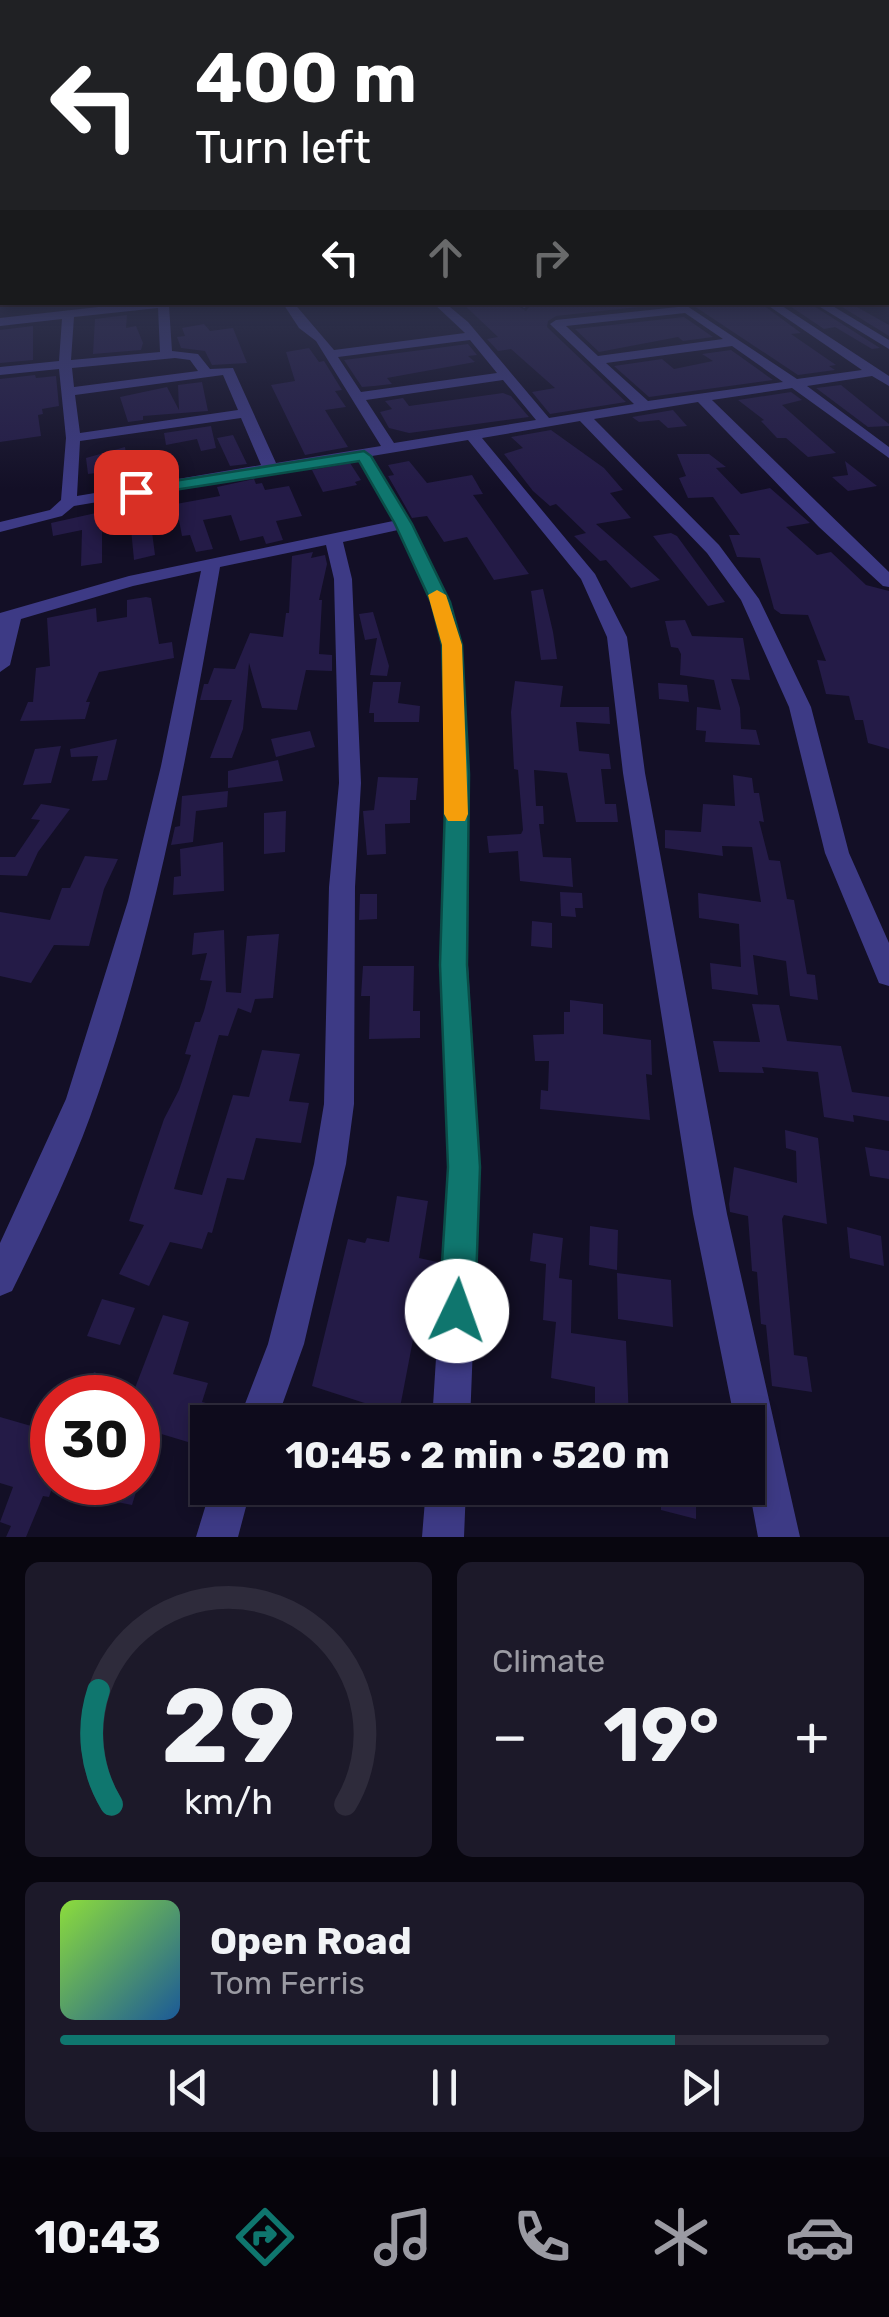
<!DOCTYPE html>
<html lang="en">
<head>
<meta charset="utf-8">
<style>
	body { margin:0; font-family:Rubik,sans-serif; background:#1c1929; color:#f1f3f6; height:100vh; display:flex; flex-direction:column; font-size:38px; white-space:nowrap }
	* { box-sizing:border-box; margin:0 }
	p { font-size:32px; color:#9b9ba3 }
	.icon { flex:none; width:55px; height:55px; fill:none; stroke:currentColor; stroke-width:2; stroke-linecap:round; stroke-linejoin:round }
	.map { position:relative; height:1537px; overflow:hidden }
	.drawer { display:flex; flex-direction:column; gap:25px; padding:25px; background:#08060f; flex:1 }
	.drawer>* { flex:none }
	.guide { position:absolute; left:0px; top:0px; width:890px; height:305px; box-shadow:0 5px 15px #0003,0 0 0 2px #2e2b3b; background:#202124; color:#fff; overflow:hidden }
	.speed { position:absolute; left:30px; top:1375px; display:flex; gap:20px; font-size:50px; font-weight:700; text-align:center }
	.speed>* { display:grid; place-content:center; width:130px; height:130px; border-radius:50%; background:#0e0b1c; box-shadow:0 5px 15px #0003,0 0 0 2px #2e2b3b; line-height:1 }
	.speed .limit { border:15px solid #d22; background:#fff; color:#111 }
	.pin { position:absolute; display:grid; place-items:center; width:85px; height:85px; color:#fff; margin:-42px; border-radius:20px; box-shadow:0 5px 15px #0006 }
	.me { position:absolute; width:110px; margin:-55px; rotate:3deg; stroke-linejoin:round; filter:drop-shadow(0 0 8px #0008) }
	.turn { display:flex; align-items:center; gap:35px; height:210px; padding:0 30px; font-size:45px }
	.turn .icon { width:130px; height:130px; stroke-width:2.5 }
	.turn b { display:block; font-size:70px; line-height:85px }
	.lanes { display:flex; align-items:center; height:95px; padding:0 30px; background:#0003; justify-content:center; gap:50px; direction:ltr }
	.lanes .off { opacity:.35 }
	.big { font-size:75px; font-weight:700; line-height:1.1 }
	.drawer .card { flex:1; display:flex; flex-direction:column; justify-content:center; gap:15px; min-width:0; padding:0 35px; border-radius:15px; background:#1c1929 }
	.drawer .dial { align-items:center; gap:0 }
	.dial svg { height:260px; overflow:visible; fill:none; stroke:#2e2b3b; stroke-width:7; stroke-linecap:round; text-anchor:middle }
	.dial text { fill:#f1f3f6; stroke:none }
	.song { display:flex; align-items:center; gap:30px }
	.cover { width:120px; height:120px; border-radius:15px; background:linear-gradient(135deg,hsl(90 70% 55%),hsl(210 70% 35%)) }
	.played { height:10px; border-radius:5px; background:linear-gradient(90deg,#0f766e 80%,#2e2b3b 80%) }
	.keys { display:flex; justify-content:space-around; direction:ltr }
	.heat { display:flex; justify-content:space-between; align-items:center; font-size:55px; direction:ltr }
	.drawer .tiles { flex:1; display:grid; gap:25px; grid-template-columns:1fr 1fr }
	.card:last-child { grid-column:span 2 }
	.trip { position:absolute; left:190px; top:1405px; width:575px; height:100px; border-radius:0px; background:#0e0b1c; box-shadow:0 5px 15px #0003,0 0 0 2px #2e2b3b; font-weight:700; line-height:100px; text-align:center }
	.tab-bar { display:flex; height:160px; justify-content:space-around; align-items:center; background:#06040b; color:#9b9ba3 }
	.tab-bar .icon { width:70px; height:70px }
	.tab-bar .on { color:#0f766e }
	.tab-bar b { font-size:45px; color:#f1f3f6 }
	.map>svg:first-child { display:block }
	.building { fill:#241b47 }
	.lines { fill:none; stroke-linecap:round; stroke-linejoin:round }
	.minor { fill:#3d3a85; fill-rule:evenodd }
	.route { fill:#0f766e; stroke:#0a4d48; stroke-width:2.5 }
	.slow { fill:#f59e0b }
</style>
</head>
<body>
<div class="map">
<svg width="889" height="1537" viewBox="0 0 889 1537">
	<rect width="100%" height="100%" fill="#130f26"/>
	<path class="building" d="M461 302H512L526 311 533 302H684L556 316 548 321 547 327 626 402 550 414 532 392 555 388 511 349 498 351 487 339 498 337Z
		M688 302H759L801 333 791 334 836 365 829 366 835 370 798 375Z
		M784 302 809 303 880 348 872 349 835 327 824 329Z
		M834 302H848L889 325V336Z
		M127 315 126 328 136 326 143 343 141 350 93 354 95 319Z
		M684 317 713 337 683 341 678 337 599 352 575 329Z
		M204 324 210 331 233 328 247 363 212 365 205 351 181 348 177 337 185 336 182 328Z
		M33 326V360L0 363V330Z
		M468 344 477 355 468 356 475 362 387 378 392 384 374 386 362 387 344 360Z
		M309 348 319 362 324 361 342 390 335 391 346 407 325 410 348 447 305 455 271 385 295 381 286 352Z
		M731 350 773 380 649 397 614 366 662 359 674 369 713 361 702 354Z
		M35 375 36 378 56 376 59 406 42 409 43 414 38 415 41 436 0 442V379Z
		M202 382 208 411 143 416V420L128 422 120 397 167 387 179 410 178 385Z
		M841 385 889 424V426L868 427 816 388Z
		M791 392 802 400 782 405 836 453 808 457 786 438H777L761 421 764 420 738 400Z
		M503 393 511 396 529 417 409 433 389 428 380 412 392 409 385 401 403 398 409 406Z
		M673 410 687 426 668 428 659 420 639 422 632 417Z
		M211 426 216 448 201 451 197 439 166 445 164 433Z
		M551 430 604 468 623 490 610 493 631 518 596 524 660 580 631 588 606 560 600 561 574 536 586 533 556 504 550 506 533 491 504 454 523 448 511 437Z
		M233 435 247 464 230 466 217 438Z
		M125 447 128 469 88 474 86 458Z
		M677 454H709L726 467 716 468 741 494 770 488 810 523 786 527 817 555 831 552 866 585 889 591V749L868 743 863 720H855L849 696 826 694 817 660 826 661 808 615 781 614 774 609 760 558 737 557 729 535H740L713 497 688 498 679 478 686 476Z
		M409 461 427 483 472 475 483 494 473 495 529 574 494 580 467 537 444 542 427 516 412 518 388 476 394 475 388 465Z
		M845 461 877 486 848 491 832 477 848 475Z
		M350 463 361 480 355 482 357 485 323 492 312 470Z
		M254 479 256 484 262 483 265 490 289 486 302 516 276 521 283 540 266 544 263 536 240 541 231 515 203 520 213 549 196 552 190 535 182 536 176 504 220 496 217 487Z
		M145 506 149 509 155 555 134 560 129 508Z
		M96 513 98 528 102 527V563L81 566 82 530 53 536 51 523Z
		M671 533 677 536 725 602 708 606 653 536Z
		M313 552 311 558 325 555 327 564 319 600H322L319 654 332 655V671L306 670 297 710 262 708 249 663 243 729 232 758H210L232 700H200L204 684H208L214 668 235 669 250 633 283 637 286 613H289L292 556Z
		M543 589 553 632 557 659 541 660 531 591Z
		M146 597 151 598 159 644 172 642 174 658 99 672 86 702H90L85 719 20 721 28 702H33L36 668 50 666 47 618 96 608 97 622 127 617V600Z
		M373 612 389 666 387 676 370 675 377 638 365 640 359 614Z
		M685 620 692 636 743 638 750 680 731 679 740 708 741 729 756 730 760 745 705 742 706 731 696 730 697 707 721 710 714 680 680 675 681 654 678 648 671 647 665 621Z
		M515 681 563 686 560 707H609L610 724 576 722 579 751 609 754 611 769H601L605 804H616L618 822H576L567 773 534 770 536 806H543L544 824H539L543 857 571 858 573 887 520 881 518 851 489 853 487 836 521 834 523 830 518 770 514 769 511 712Z
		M373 682H401L398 703 420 706 419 722H374V713H369Z
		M658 683 687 685 689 702 659 699Z
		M310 731 315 747 276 757 271 739Z
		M117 739 107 780 92 781 98 756 71 757 70 749Z
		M61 746 51 783 23 785 35 749Z
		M278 760 283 781 228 788V771Z
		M733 775 752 778 754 793H759L764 822 759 821 769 860 780 861 787 899 794 900 807 974 815 975 818 1000 790 996 786 961 753 955 758 995 712 989 710 963 741 967 739 924 699 918 698 893 761 902 752 847 722 846 723 856 665 848V830L701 832 703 804 735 806Z
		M378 777 418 778 416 800H410V823L385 824 386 854 367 855 363 811 374 810Z
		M228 791 227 807 196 811 193 842 171 845 175 827 180 826 182 796Z
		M41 804 70 809 38 852 27 876 0 875V857H15L40 820 31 819Z
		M286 811 285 852 264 854V813Z
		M223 842 224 891 173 895 174 877 181 876 180 849Z
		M85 856 118 859 104 889 89 946 54 945 31 983 0 976V912L50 920 62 888H70Z
		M560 892 582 893 583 908H575L576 917 561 916Z
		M360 894H377V919L359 920Z
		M532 921 552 923V948L531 946Z
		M224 930 226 992 241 993 247 936 279 934 273 998 255 999 251 1013 238 1008 228 1036 219 1035 174 1189 202 1195 233 1095 249 1097 262 1050 300 1054 289 1101 309 1103 301 1143 256 1138 244 1180 227 1178 212 1233 208 1232 202 1249 170 1242 149 1286 119 1274 144 1225 129 1221 164 1119 179 1090 191 1055 185 1054 195 1022H200L204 1011 212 981 200 980 207 953 192 955 194 933Z
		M363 966H414L413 1011H420V1038L369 1039 370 996H361Z
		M570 1000 603 1004V1034L651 1040 652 1075 646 1074 650 1120 540 1109 541 1090 548 1091 549 1061H535L533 1035 564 1034V1012H570Z
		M752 1004 779 1005 787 1041 841 1046 852 1092 889 1097V1121L853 1115 854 1122 824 1117 818 1072 762 1067 764 1073 719 1072 713 1041 760 1042Z
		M785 1130 818 1138 827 1224 784 1215 782 1219 794 1355 807 1357 812 1392 772 1386 766 1325 761 1324 757 1272 752 1271 748 1216 730 1212 729 1204 734 1167 797 1183 796 1151 786 1148Z
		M865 1147 889 1151V1179L870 1176Z
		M397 1196 428 1201 419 1258 437 1262 431 1300 421 1298 398 1418 379 1413 380 1408 312 1386 348 1239 365 1243 367 1238 389 1242Z
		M590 1226 618 1230 617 1270 589 1265Z
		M847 1227 881 1236 884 1266 850 1258Z
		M533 1233 563 1238 559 1278 572 1280 571 1333 626 1341 629 1422H595V1387L551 1378 556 1322 543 1320 546 1264 530 1261Z
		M617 1273 671 1280 673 1327 618 1319Z
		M102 1299 135 1308 120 1345 87 1336Z
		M163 1315 189 1322 173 1374 208 1383 202 1402 229 1409 225 1422H208V1448L138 1427V1398H82L94 1372 135 1388Z
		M0 1417 52 1432V1488L49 1497 43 1496 26 1537H6L11 1526 0 1522 13 1487 0 1483Z
		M102 1482H139L132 1505 97 1498Z
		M661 1488H696V1519L661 1510Z"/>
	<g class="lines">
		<path class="minor" d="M888 292H889V299H888Z
			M143 302H183L169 306 172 351 198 354 210 369 233 368 276 463 381 446 316 341 299 328 282 302H293L334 350 465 333 432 302H444L468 322 549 418 634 404 552 326 550 324 556 320 687 306 797 379 862 370 763 302H776L889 376V386L872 376 807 386 889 447V458L792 388 712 400 889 572V587L883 586 819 527 698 402 594 419 719 545 759 599 811 707 849 853 889 943V986L879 983 825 853 789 707 741 600 707 553 580 421 482 438 595 574 627 637 645 773 727 1214 800 1537H758L748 1483V1422H735L693 1214 623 773 607 637 581 579 468 440 372 456 411 524 449 602 462 645 469 774 468 965 480 1167 470 1422H432L448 1167 440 965 447 774 442 645 431 602 398 530 343 542 352 579 361 783 355 887 354 1104 346 1164 304 1344 276 1422H238L268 1344 314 1164 324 1104 329 887 339 783 334 579 326 545 220 567C188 753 154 940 90 1117 68 1177 40 1234 12 1291L0 1296V1243L66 1099 128 901 161 766 201 571 133 586 21 619 10 665 0 672V613L129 576 393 521 358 458 74 506 62 516 0 532V522L50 510 61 500 66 438 59 369 0 375V367L59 361 62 319 0 326V318ZM158 308 160 352 71 360 74 317ZM685 313 723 339 598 356 566 326ZM470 340 497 373 361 392 338 357ZM732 346 783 382 648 401 606 363ZM175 358 190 360 198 371 74 387 72 368ZM223 375 238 410 80 433 75 395ZM503 380 536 420 394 443 366 400ZM241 418 261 465 77 496 80 441Z
			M516 302H528L530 305 524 308Z
			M812 302H826L889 340V349Z
			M211 1488H251L238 1537H196Z
			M426 1488H466L464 1537H422Z"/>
	</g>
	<linearGradient id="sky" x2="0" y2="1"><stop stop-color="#0a0815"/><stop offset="0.56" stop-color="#333752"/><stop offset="1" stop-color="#333752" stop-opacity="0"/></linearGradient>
	<rect width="889" height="489" fill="url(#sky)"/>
	<path class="route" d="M364 451 371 456 412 524 450 602 462 645 469 774 467 965 480 1167 475 1311 470 1323 457 1329 444 1323 439 1311 448 1167 440 965 446 774 442 645 431 602 395 524 359 461 136 496 128 492 136 487Z"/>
	<path class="slow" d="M437 590 446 595 462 645 468 814 465 821H448L444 814 442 645 428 595Z"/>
</svg>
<div class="speed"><div class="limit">30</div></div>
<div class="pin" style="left:136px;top:492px;background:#d93025"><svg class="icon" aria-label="arrive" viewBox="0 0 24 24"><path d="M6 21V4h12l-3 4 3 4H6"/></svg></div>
<svg class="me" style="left:457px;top:1311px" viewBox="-20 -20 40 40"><circle r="19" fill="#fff"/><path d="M0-13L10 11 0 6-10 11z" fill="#0f766e"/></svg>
<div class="trip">10:45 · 2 min · 520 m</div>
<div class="guide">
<div class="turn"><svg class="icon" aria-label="left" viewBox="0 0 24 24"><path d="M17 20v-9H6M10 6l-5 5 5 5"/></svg><div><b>400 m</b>Turn left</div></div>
<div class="lanes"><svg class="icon" aria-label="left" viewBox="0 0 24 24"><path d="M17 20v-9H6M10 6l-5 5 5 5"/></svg><svg class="icon off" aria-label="ahead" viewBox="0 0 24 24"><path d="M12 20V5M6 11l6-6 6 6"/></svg><svg class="icon off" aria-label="right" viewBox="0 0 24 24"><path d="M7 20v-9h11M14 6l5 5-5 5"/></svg></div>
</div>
</div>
<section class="drawer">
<div class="tiles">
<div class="card dial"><svg viewBox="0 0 100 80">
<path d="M14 69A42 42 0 1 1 86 69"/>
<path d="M14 69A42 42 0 0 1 10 34" stroke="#0f766e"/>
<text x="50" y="56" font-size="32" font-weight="700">29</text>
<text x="50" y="72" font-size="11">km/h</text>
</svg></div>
<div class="card"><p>Climate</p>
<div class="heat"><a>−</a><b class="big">19°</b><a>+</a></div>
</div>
<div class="card">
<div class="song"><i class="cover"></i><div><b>Open Road</b><p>Tom Ferris</p></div></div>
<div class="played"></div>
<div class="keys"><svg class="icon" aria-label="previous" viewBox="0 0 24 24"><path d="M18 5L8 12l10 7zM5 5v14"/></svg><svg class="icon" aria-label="pause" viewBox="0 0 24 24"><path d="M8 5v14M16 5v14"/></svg><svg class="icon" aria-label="next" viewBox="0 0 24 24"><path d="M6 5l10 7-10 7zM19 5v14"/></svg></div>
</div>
</div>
</section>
<nav class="tab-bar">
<b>10:43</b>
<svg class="icon on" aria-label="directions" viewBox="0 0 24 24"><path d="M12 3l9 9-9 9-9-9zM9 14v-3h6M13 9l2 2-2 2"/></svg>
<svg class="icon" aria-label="music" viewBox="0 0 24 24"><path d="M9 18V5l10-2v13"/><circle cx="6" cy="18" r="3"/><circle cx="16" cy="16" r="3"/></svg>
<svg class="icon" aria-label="phone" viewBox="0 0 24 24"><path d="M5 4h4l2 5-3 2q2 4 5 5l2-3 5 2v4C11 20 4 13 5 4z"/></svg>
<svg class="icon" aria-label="climate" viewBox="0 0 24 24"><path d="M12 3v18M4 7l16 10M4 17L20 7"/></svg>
<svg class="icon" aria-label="car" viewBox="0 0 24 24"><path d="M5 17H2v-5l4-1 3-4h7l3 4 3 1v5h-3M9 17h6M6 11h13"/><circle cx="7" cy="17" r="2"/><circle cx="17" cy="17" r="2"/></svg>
</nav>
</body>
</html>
